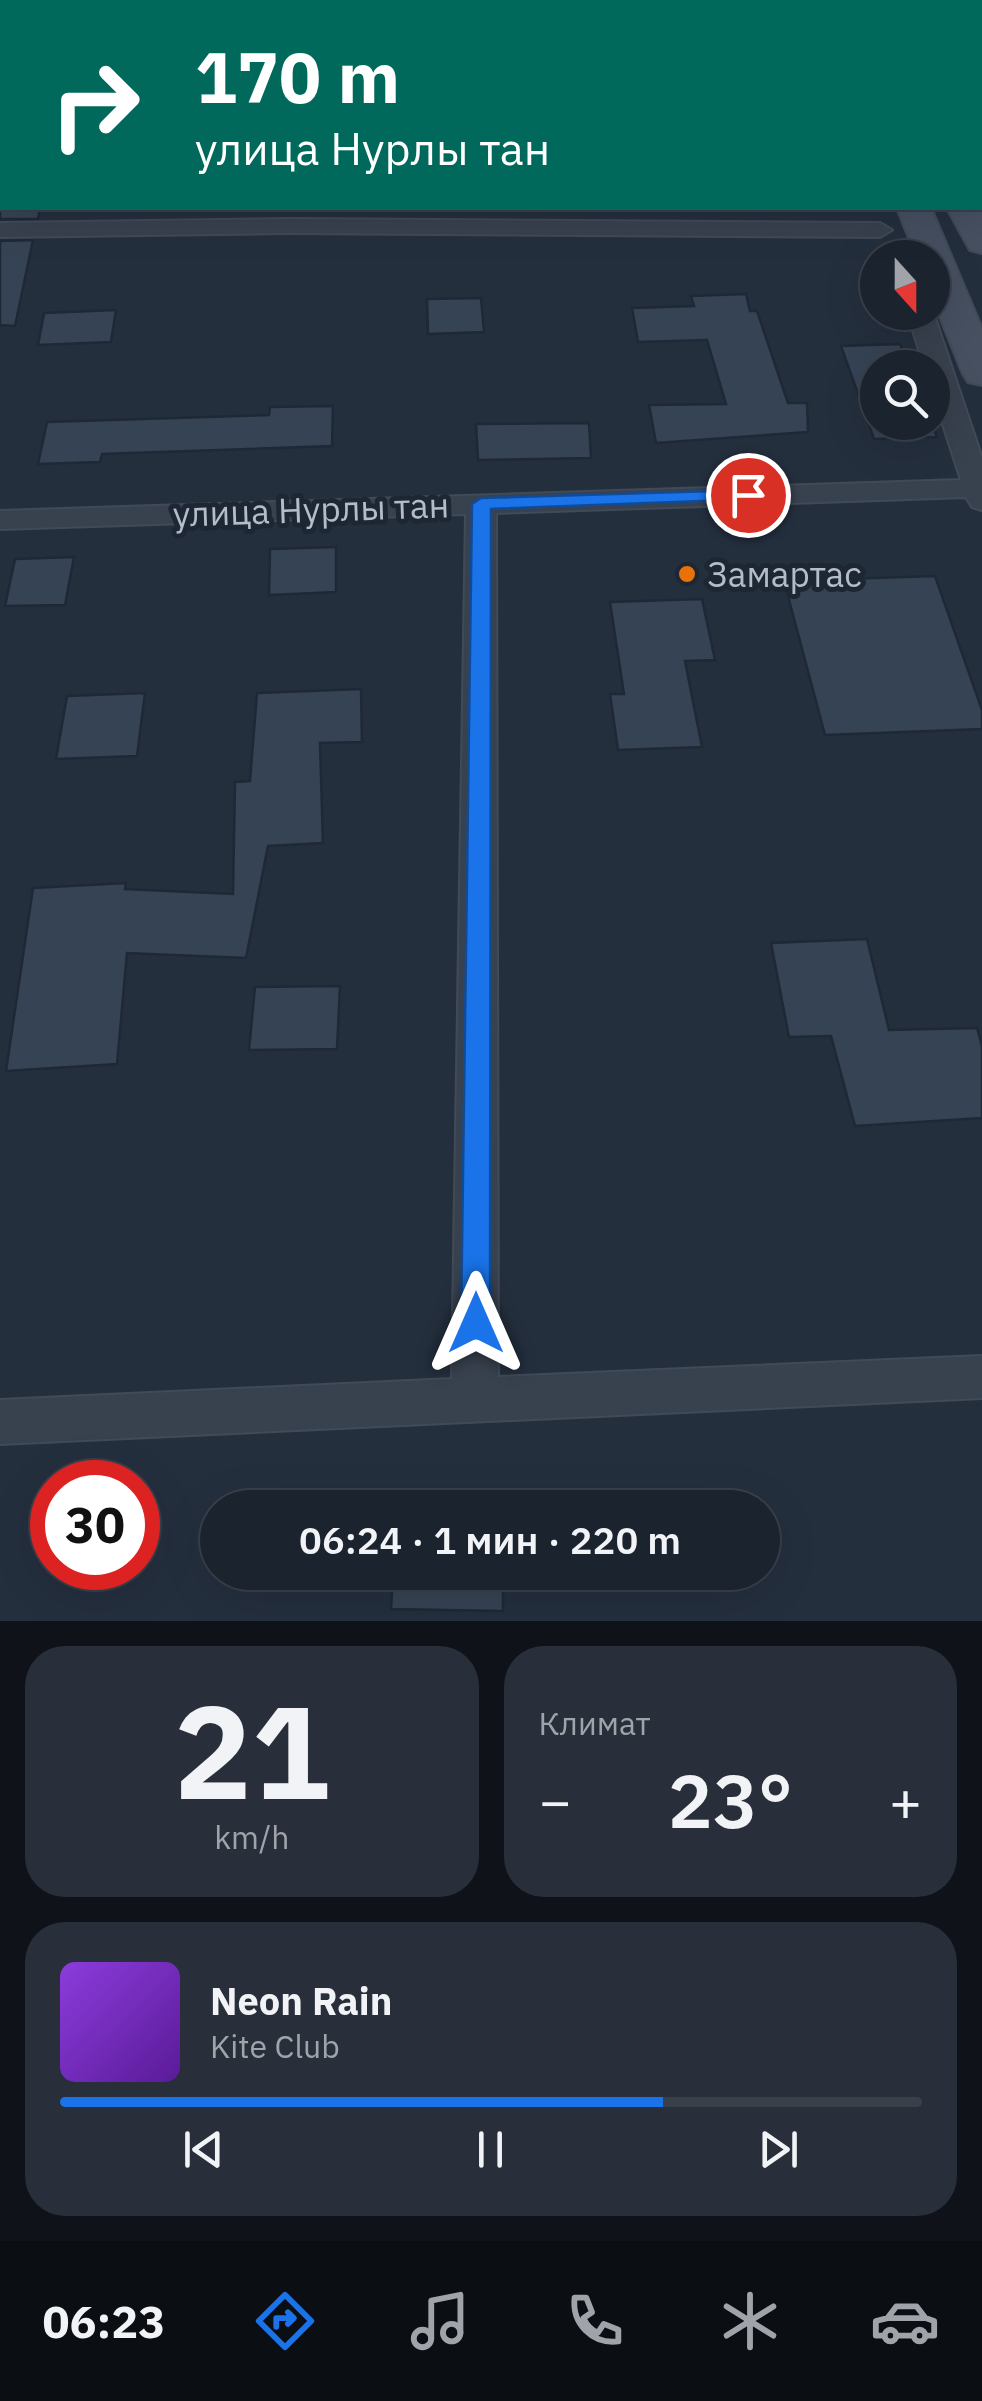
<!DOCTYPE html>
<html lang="ru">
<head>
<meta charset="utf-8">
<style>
	body { margin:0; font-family:"IBM Plex Sans",sans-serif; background:#282f3a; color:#f1f3f6; height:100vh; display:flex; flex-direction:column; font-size:38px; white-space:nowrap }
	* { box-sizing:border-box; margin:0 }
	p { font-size:32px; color:#a0a4aa }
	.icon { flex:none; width:55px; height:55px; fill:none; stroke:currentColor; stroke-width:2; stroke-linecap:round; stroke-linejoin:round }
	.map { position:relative; height:1621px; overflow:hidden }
	.panel { display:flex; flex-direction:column; gap:25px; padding:25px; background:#0f1319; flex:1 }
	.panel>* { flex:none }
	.guide { position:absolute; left:0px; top:0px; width:982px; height:210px; box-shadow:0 10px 40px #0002,0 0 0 2px #39404a; background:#00695c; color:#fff; overflow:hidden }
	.needle { width:65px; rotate:159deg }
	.buttons { position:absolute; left:860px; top:240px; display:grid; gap:20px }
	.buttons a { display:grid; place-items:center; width:90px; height:90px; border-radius:50%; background:#1b232e; box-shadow:0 10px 40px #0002,0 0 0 2px #39404a; font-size:50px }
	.speed { position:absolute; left:30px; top:1460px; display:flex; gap:20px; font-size:50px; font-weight:700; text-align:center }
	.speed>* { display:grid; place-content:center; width:130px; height:130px; border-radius:50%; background:#1b232e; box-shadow:0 10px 40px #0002,0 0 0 2px #39404a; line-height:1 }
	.speed .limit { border:15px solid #d22; background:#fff; color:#111 }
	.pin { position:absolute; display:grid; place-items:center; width:85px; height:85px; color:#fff; margin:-42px; border:5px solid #fff; border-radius:50%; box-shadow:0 2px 10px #0007 }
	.me { position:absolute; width:110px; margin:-55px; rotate:0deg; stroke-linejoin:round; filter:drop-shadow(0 0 8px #0008) }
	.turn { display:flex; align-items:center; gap:35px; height:210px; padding:0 30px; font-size:45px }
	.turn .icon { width:130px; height:130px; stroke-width:2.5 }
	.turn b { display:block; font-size:70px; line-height:85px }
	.big { font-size:75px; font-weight:600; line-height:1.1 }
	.panel .tile { flex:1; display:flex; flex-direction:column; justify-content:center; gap:15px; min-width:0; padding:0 35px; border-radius:40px; background:#282f3a }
	.panel .dial { align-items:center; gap:0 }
	.dial b { font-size:130px; line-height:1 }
	.song { display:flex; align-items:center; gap:30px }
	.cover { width:120px; height:120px; border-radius:15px; background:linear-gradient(135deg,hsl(270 70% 55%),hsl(270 70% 35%)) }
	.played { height:10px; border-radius:5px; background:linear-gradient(90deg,#1a73e8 70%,#39404a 70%) }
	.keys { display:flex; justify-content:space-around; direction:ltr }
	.heat { display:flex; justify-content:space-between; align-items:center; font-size:55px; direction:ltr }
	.panel .tiles { flex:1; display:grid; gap:25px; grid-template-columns:1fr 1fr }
	.tile:last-child { grid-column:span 2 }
	.trip { position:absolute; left:200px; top:1490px; width:580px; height:100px; border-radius:50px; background:#1b232e; box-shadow:0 10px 40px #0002,0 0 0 2px #39404a; font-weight:600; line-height:100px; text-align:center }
	.menu { display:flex; height:160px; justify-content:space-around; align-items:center; background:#0b0e12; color:#a0a4aa }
	.menu .icon { width:70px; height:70px }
	.menu .on { color:#1a73e8 }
	.menu b { font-size:45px; color:#f1f3f6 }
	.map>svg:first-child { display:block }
	.building { fill:#364354; stroke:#1f2835; stroke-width:2.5 }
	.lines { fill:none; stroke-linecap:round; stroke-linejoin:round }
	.lane-casing { stroke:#414a57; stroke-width:3 }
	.street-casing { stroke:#414a57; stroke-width:4 }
	.secondary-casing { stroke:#414a57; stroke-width:4 }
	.lane { fill:#38414e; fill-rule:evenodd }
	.street { fill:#38414e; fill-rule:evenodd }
	.secondary { fill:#465061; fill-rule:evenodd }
	.route { fill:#1a73e8; stroke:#114b97; stroke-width:2.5 }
	.food-dot { fill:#e8710a; stroke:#1d2633; stroke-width:4 }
	.labels { text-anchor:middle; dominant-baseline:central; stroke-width:10; stroke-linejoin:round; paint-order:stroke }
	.street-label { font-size:35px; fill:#b4bcc9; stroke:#1d2633 }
	.poi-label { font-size:35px; fill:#b4bcc9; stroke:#1d2633; text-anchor:start }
</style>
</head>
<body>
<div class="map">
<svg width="982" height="1621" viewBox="0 0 982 1621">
	<rect width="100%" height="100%" fill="#242f3e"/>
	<path class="building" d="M0 208H40L38 219H0Z
		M33 240 15 326 0 325V241Z
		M746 294 750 311H757L788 403H807L808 432 656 443 649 405 726 404 707 340 638 342 632 308 694 306 691 296Z
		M481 298 484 332 428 334 427 299Z
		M116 310 111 342 38 345 44 313Z
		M900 344 909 368H878V422H931L937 437 874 439 841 346Z
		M333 406 332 446 102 454 100 462 38 464 47 422 269 415 270 407Z
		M589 423 591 458 478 460 476 424Z
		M336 547V592L269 595 270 549Z
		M74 557 65 605 5 606 15 559Z
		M935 576 982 710V729L825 735 784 581Z
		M702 599 715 660 685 661 702 747 618 750 610 694H624L610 602Z
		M361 689 362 742 320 743 323 843 268 846 246 958 127 953 117 1064 6 1071 33 888 126 883 125 889 233 894 235 782 250 781 257 693Z
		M145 693 137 756 56 759 67 696Z
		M867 939 889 1030 977 1028 982 1046V1118L855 1126 831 1036 789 1037 771 943Z
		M340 986 337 1049 249 1050 255 987Z
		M393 1572H503V1611L391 1609Z"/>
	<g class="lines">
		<defs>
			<path id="lane" d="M548 0H639L636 2H547Z"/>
			<path id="street" d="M767 0H787L788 2H768Z
				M902 0H933L934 2H904Z
				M980 160 982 161V178L980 177Z
				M0 189H2V203H0Z
				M289 219 880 223 892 230 880 237 289 233 0 237V223Z
				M907 312H933L982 458V510L972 507 966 497 496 513 498 1377 982 1356V1398L0 1444V1400L452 1379 466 514 0 529V511L961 480 932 391V368H925Z"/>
			<path id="secondary" d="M806 0H835L836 2H808Z
				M847 0H875L876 2H848Z
				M980 12H982V30H980Z
				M2 28V46L0 47V29Z
				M980 207 982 210V253L970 250 947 208Z
				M897 208H931L982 329V385L968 382 963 374 932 297V258H917Z"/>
		</defs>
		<use href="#lane" class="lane-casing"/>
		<use href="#street" class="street-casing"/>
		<use href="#secondary" class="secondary-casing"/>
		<use href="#lane" class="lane"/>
		<use href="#street" class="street"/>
		<use href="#secondary" class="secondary"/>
	</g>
	<path class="route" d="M748 490 757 495 755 499 491 509 490 1323 486 1333 476 1337 465 1333 461 1323 472 504 481 498Z"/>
	<circle class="food-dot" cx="687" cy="574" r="10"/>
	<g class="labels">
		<g class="street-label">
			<text transform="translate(311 509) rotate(-2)">улица Нурлы тан</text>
		</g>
		<g class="poi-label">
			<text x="707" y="574">Замартас</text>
		</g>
	</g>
</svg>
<div class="buttons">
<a><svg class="needle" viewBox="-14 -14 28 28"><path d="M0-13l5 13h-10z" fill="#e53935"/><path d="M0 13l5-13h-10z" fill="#a0a4aa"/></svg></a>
<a><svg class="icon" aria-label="search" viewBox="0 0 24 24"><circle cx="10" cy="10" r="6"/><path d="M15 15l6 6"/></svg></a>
</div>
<div class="speed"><div class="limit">30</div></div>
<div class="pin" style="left:748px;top:495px;background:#d93025"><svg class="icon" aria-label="arrive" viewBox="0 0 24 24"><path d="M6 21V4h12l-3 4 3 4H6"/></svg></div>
<svg class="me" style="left:476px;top:1323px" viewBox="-20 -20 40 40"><path d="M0-17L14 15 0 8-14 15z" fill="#1a73e8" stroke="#fff" stroke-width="4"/></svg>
<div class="trip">06:24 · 1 мин · 220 m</div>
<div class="guide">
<div class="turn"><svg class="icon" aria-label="right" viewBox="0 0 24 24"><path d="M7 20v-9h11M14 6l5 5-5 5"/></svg><div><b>170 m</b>улица Нурлы тан</div></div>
</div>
</div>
<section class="panel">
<div class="tiles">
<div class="tile dial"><b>21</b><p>km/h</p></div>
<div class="tile"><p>Климат</p>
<div class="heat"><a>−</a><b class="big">23°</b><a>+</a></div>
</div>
<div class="tile">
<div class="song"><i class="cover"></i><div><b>Neon Rain</b><p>Kite Club</p></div></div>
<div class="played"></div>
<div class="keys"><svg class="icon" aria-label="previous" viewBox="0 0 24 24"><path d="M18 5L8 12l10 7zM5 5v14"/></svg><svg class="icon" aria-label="pause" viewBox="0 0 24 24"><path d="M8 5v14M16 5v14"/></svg><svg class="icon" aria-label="next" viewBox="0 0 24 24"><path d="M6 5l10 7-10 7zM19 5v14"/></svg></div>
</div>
</div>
</section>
<nav class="menu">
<b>06:23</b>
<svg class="icon on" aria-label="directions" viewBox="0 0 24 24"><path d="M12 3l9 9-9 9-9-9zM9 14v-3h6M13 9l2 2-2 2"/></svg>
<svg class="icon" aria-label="music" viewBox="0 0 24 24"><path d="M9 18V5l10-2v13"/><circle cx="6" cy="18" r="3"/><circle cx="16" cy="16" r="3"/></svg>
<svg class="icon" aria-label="phone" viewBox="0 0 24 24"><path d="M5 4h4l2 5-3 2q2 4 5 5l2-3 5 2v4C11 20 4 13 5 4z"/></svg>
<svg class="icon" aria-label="climate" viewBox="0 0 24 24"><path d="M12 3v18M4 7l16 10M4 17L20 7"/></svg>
<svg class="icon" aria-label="car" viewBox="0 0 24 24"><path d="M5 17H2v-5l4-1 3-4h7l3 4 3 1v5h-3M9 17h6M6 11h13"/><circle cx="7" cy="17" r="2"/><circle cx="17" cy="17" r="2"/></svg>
</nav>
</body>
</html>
